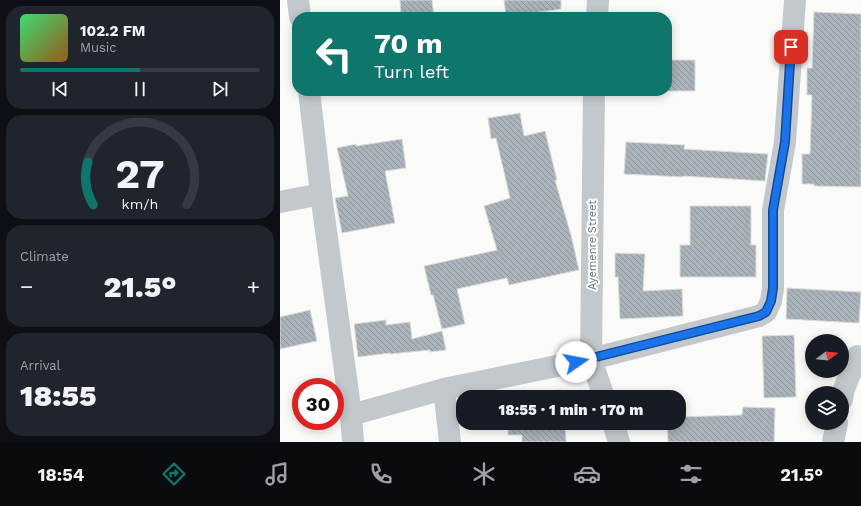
<!DOCTYPE html>
<html lang="en">
<head>
<meta charset="utf-8">
<style>
	body { margin:0; font-family:"Work Sans",sans-serif; background:#20242c; color:#f1f3f6; height:100vh; display:flex; flex-direction:column; font-size:15px; white-space:nowrap }
	* { box-sizing:border-box; margin:0 }
	p { font-size:13px; color:#9ea1a6 }
	.icon { flex:none; width:22px; height:22px; fill:none; stroke:currentColor; stroke-width:2; stroke-linecap:round; stroke-linejoin:round }
	.map { position:relative; flex:1; overflow:hidden }
	.side { display:flex; flex-direction:column; gap:6px; padding:6px; background:#0d0f14; width:280px }
	.side>* { flex:none }
	.guide { position:absolute; left:12px; top:12px; width:380px; height:84px; border-radius:16px; box-shadow:0 2px 10px #0003; background:#0f766e; color:#fff; overflow:hidden }
	.needle { width:26px; rotate:74deg }
	.controls { position:absolute; left:525px; top:334px; display:grid; gap:8px }
	.controls a { display:grid; place-items:center; width:44px; height:44px; border-radius:50%; background:#171b24; box-shadow:0 2px 10px #0003; font-size:20px }
	.speed { position:absolute; left:12px; top:378px; display:flex; gap:8px; font-size:20px; font-weight:700; text-align:center }
	.speed>* { display:grid; place-content:center; width:52px; height:52px; border-radius:50%; background:#171b24; box-shadow:0 2px 10px #0003; line-height:1 }
	.speed .limit { border:6px solid #d22; background:#fff; color:#111 }
	.pin { position:absolute; display:grid; place-items:center; width:34px; height:34px; color:#fff; margin:-17px; border-radius:8px; box-shadow:0 2px 6px #0006 }
	.me { position:absolute; width:44px; margin:-22px; rotate:78deg; stroke-linejoin:round; filter:drop-shadow(0 0 3px #0008) }
	.turn { display:flex; align-items:center; gap:14px; height:84px; padding:0 16px; font-size:18px }
	.turn .icon { width:52px; height:52px; stroke-width:2.5 }
	.turn b { display:block; font-size:28px; line-height:34px }
	.big { font-size:30px; font-weight:800; line-height:1.1 }
	.side .widget { flex:1; display:flex; flex-direction:column; justify-content:center; gap:6px; min-width:0; padding:0 14px; border-radius:16px; background:#20242c }
	.side .dial { align-items:center; gap:0 }
	.dial svg { height:104px; overflow:visible; fill:none; stroke:#363941; stroke-width:7; stroke-linecap:round; text-anchor:middle }
	.dial text { fill:#f1f3f6; stroke:none }
	.song { display:flex; align-items:center; gap:12px }
	.cover { width:48px; height:48px; border-radius:6px; background:linear-gradient(135deg,hsl(140 70% 55%),hsl(30 70% 35%)) }
	.played { height:4px; border-radius:2px; background:linear-gradient(90deg,#0f766e 50%,#363941 50%) }
	.keys { display:flex; justify-content:space-around; direction:ltr }
	.heat { display:flex; justify-content:space-between; align-items:center; font-size:22px; direction:ltr }
	.trip { position:absolute; left:176px; top:390px; width:230px; height:40px; border-radius:16px; background:#171b24; box-shadow:0 2px 10px #0003; font-weight:800; line-height:40px; text-align:center }
	.dock { display:flex; height:64px; justify-content:space-around; align-items:center; background:#090b0e; color:#9ea1a6 }
	.dock .icon { width:28px; height:28px }
	.dock .active { color:#0f766e }
	.dock b { font-size:18px; color:#f1f3f6 }
	main { display:flex; flex:1; min-height:0 }
	.map>svg:first-child { display:block }
	.building { fill:url(#building-back-hatch); stroke:#dcdcda }
	.lines { fill:none; stroke-linecap:round; stroke-linejoin:round }
	.minor { stroke:#c3c8cc; stroke-width:22 }
	.route-casing { stroke:#114b97; stroke-width:10 }
	.route { stroke:#1a73e8; stroke-width:7 }
	.labels { text-anchor:middle; dominant-baseline:central; stroke-width:4; stroke-linejoin:round; paint-order:stroke }
	.street-label { font-size:11px; fill:#657683; stroke:#fff }
</style>
</head>
<body>
<main>
<section class="side">
<div class="widget">
<div class="song"><i class="cover"></i><div><b>102.2 FM</b><p>Music</p></div></div>
<div class="played"></div>
<div class="keys"><svg class="icon" aria-label="previous" viewBox="0 0 24 24"><path d="M18 5L8 12l10 7zM5 5v14"/></svg><svg class="icon" aria-label="pause" viewBox="0 0 24 24"><path d="M8 5v14M16 5v14"/></svg><svg class="icon" aria-label="next" viewBox="0 0 24 24"><path d="M6 5l10 7-10 7zM19 5v14"/></svg></div>
</div>
<div class="widget dial"><svg viewBox="0 0 100 80">
<path d="M14 69A42 42 0 1 1 86 69"/>
<path d="M14 69A42 42 0 0 1 10 36" stroke="#0f766e"/>
<text x="50" y="56" font-size="32" font-weight="700">27</text>
<text x="50" y="72" font-size="11">km/h</text>
</svg></div>
<div class="widget"><p>Climate</p>
<div class="heat"><a>−</a><b class="big">21.5°</b><a>+</a></div>
</div>
<div class="widget"><p>Arrival</p><b class="big">18:55</b></div>
</section>
<div class="map">
<svg width="581" height="442" viewBox="0 0 581 442">
	<defs>
		<pattern id="building-back-hatch" width="6" height="6" patternUnits="userSpaceOnUse"><rect width="6" height="6" fill="#aab3b9"/><path d="M-1 5l2 2M0 0l6 6M5-1l2 2" fill="none" stroke="#8e969c"/></pattern>
	</defs>
	<rect width="100%" height="100%" fill="#fafaf8"/>
	<path class="building" d="M120 0H152L154 17H121Z
		M224 0H281V9L226 17Z
		M534 12 581 14V187L534 186V184H522V154H530L532 95H527V68H532Z
		M387 60H415V91H387Z
		M240 113 244 136 265 131 277 180H275L291 235 299 270 229 285 227 278 177 289 185 324 162 329 153 295H151L144 266 217 250 204 206 230 198 216 138 211 139 208 118Z
		M122 139 126 168 105 171 115 223 62 233 55 198 68 196 57 148 76 144V146Z
		M346 142 405 145 404 149 488 154 485 181 403 176V177L344 174Z
		M410 206H471V245H476V277H400V245H410Z
		M335 253 365 254 363 291 402 289 403 316 340 319 338 277H335Z
		M507 288 581 292 579 323 506 319Z
		M30 310 37 341 0 349V317Z
		M106 320V325L130 322 132 339 162 331 166 350 150 352V350L110 354V353L78 357 74 324Z
		M514 335 516 397 484 398 482 336Z
		M282 390 283 397H227V396L253 394V392Z
		M463 407 495 408 494 442H388L387 423H399V417L462 415Z
		M228 423H285L286 442H242V435H228Z"/>
	<g class="lines">
		<path class="minor" d="M18 0 20 17
			M317 17 318 0
			M29 91 41 194 71 415 73 442
			M314 91 311 359 324 397
			M0 202 41 194
			M164 389 170 442
			M562 399 564 389 577 356
			M71 415 164 389 311 359 479 316 486 312 491 301 493 288V210L505 142 515 0
			M333 423 339 442
			M553 442 557 423"/>
	</g>
	<g class="lines">
		<defs>
			<path id="route" d="M296 362 479 316 486 312 491 301 493 288V210L505 142 511 47"/>
		</defs>
		<use href="#route" class="route-casing"/>
		<use href="#route" class="route"/>
	</g>
	<g class="labels">
		<g class="street-label">
			<text transform="translate(312 245) rotate(-90)">Ayemenre Street</text>
		</g>
	</g>
</svg>
<div class="controls">
<a><svg class="needle" viewBox="-14 -14 28 28"><path d="M0-13l5 13h-10z" fill="#e53935"/><path d="M0 13l5-13h-10z" fill="#9ea1a6"/></svg></a>
<a><svg class="icon" aria-label="layers" viewBox="0 0 24 24"><path d="M12 4l9 5-9 5-9-5zM3 14l9 5 9-5"/></svg></a>
</div>
<div class="speed"><div class="limit">30</div></div>
<div class="pin" style="left:511px;top:47px;background:#d93025"><svg class="icon" aria-label="arrive" viewBox="0 0 24 24"><path d="M6 21V4h12l-3 4 3 4H6"/></svg></div>
<svg class="me" style="left:296px;top:362px" viewBox="-20 -20 40 40"><circle r="19" fill="#fff"/><path d="M0-13L10 11 0 6-10 11z" fill="#1a73e8"/></svg>
<div class="trip">18:55 · 1 min · 170 m</div>
<div class="guide">
<div class="turn"><svg class="icon" aria-label="left" viewBox="0 0 24 24"><path d="M17 20v-9H6M10 6l-5 5 5 5"/></svg><div><b>70 m</b>Turn left</div></div>
</div>
</div>
</main>
<nav class="dock">
<b>18:54</b>
<svg class="icon active" aria-label="directions" viewBox="0 0 24 24"><path d="M12 3l9 9-9 9-9-9zM9 14v-3h6M13 9l2 2-2 2"/></svg>
<svg class="icon" aria-label="music" viewBox="0 0 24 24"><path d="M9 18V5l10-2v13"/><circle cx="6" cy="18" r="3"/><circle cx="16" cy="16" r="3"/></svg>
<svg class="icon" aria-label="phone" viewBox="0 0 24 24"><path d="M5 4h4l2 5-3 2q2 4 5 5l2-3 5 2v4C11 20 4 13 5 4z"/></svg>
<svg class="icon" aria-label="climate" viewBox="0 0 24 24"><path d="M12 3v18M4 7l16 10M4 17L20 7"/></svg>
<svg class="icon" aria-label="car" viewBox="0 0 24 24"><path d="M5 17H2v-5l4-1 3-4h7l3 4 3 1v5h-3M9 17h6M6 11h13"/><circle cx="7" cy="17" r="2"/><circle cx="17" cy="17" r="2"/></svg>
<svg class="icon" aria-label="filters" viewBox="0 0 24 24"><path d="M4 7h16M4 17h16"/><circle cx="9" cy="7" r="2"/><circle cx="15" cy="17" r="2"/></svg>
<b>21.5°</b>
</nav>
</body>
</html>
